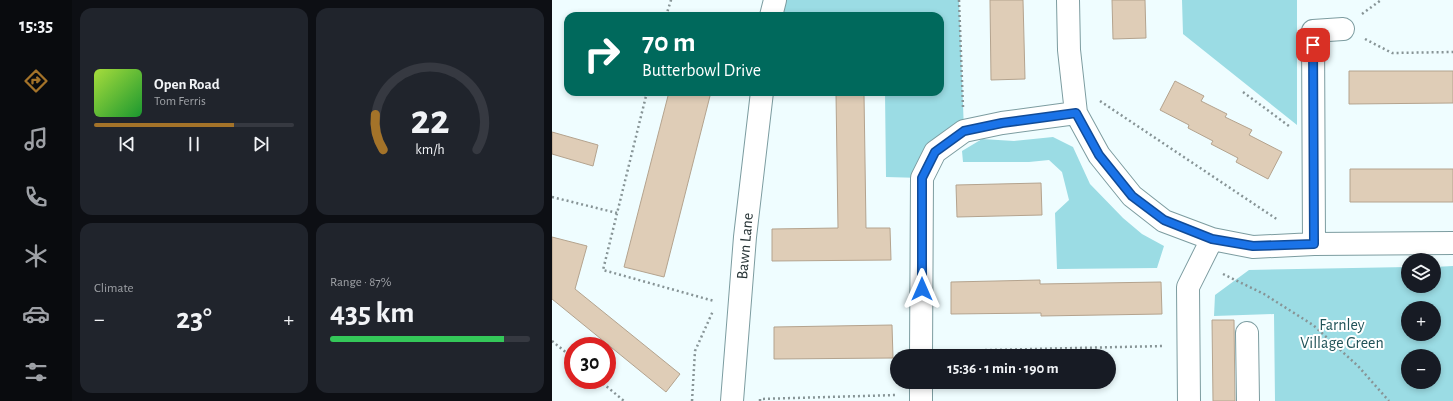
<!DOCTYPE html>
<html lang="en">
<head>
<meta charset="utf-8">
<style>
	body { margin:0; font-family:"Alegreya Sans",sans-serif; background:#20242c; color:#f1f3f6; height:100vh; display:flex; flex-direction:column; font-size:15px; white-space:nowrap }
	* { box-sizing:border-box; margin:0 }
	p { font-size:13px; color:#9ea1a6 }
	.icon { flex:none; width:22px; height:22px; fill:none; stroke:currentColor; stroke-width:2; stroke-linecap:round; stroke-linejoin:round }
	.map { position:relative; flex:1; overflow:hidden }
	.drawer { display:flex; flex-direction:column; gap:8px; padding:8px; background:#0d0f14; width:480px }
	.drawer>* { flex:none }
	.guide { position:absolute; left:12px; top:12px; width:380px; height:84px; border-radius:12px; box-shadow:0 2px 6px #0003; background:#00695c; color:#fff; overflow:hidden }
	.controls { position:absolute; left:849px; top:253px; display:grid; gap:8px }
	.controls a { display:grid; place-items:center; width:40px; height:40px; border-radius:50%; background:#171b24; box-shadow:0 2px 6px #0003; font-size:20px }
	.speed { position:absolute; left:12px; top:337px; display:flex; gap:8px; font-size:20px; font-weight:700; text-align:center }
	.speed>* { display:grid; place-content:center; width:52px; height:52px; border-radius:50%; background:#171b24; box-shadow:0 2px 6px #0003; line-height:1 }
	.speed .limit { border:6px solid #d22; background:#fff; color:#111 }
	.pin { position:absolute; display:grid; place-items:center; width:34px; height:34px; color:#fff; margin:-17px; border-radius:8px; box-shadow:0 2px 6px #0006 }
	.me { position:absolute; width:44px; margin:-22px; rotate:0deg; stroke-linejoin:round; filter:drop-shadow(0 0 3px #0008) }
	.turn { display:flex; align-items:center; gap:14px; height:84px; padding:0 12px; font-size:18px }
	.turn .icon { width:52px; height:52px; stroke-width:2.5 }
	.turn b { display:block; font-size:28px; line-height:34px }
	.big { font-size:30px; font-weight:700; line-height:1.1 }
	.drawer .tile { flex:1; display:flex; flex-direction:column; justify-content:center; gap:6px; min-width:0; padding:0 14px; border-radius:12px; background:#20242c }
	.drawer .dial { align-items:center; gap:0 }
	.dial svg { height:104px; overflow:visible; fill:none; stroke:#363941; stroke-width:7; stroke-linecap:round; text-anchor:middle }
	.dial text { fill:#f1f3f6; stroke:none }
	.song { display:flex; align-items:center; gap:12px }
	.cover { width:48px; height:48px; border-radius:6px; background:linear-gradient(135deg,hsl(80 70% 55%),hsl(130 70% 35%)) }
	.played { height:4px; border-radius:2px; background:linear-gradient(90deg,#a47329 70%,#363941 70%) }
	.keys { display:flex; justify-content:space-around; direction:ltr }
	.heat { display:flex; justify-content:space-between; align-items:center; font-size:22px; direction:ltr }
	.charge { height:6px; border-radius:3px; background:linear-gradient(90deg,#34c759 87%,#363941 0) }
	.drawer .tiles { flex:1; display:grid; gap:8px; grid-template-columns:repeat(2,1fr) }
	.trip { position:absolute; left:338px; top:349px; width:226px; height:40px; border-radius:20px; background:#171b24; box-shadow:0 2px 6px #0003; font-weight:700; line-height:40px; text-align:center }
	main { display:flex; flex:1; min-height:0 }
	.menu { display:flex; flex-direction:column; width:72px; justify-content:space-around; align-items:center; background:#090b0e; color:#9ea1a6 }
	.menu .icon { width:28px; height:28px }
	.menu .on { color:#a47329 }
	.menu b { font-size:18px; color:#f1f3f6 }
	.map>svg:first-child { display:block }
	.green { fill:#9bdce4; fill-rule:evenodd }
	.building { fill:#dfcdb7; stroke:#b4a38e }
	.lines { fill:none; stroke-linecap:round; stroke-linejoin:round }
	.minor-casing { stroke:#7c9ca0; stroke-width:24 }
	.path { stroke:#879496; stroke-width:2.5; stroke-dasharray:2 3; stroke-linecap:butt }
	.minor { stroke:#fff; stroke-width:22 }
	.route-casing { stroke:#114b97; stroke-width:10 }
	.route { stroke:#1a73e8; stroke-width:7 }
	.labels { text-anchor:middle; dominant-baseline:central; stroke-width:4; stroke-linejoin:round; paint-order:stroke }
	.street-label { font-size:16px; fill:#253234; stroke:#fff }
	.park-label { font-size:16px; fill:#205258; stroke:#fff }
</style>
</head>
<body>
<main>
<nav class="menu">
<b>15:35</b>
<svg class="icon on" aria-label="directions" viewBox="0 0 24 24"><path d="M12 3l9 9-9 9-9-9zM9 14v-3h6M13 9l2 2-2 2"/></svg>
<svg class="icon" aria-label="music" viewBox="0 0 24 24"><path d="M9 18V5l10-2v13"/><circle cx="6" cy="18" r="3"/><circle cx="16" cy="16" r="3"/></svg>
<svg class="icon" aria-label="phone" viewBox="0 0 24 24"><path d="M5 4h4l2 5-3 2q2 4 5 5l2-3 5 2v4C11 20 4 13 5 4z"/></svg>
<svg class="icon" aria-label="climate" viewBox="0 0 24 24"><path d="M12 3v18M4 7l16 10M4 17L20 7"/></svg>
<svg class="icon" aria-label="car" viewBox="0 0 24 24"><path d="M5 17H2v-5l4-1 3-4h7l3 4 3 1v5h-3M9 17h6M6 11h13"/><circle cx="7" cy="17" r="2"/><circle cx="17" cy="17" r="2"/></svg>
<svg class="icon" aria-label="filters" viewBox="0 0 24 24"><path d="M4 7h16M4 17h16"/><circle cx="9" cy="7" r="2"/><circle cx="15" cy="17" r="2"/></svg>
</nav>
<section class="drawer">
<div class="tiles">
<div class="tile">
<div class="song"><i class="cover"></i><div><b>Open Road</b><p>Tom Ferris</p></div></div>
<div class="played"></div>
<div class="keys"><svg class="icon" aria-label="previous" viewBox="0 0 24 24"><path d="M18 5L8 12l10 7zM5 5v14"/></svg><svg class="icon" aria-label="pause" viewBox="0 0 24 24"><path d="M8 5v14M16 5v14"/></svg><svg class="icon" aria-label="next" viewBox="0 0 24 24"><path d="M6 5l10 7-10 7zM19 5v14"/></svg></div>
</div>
<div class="tile dial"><svg viewBox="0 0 100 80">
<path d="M14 69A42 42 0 1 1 86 69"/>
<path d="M14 69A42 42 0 0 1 8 42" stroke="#a47329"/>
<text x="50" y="56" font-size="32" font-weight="700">22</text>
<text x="50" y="72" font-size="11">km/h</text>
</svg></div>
<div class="tile"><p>Climate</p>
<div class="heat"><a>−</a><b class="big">23°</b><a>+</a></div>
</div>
<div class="tile"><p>Range · 87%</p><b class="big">435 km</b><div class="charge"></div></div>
</div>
</section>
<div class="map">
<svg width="901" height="401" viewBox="0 0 901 401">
	<rect width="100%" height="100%" fill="#effdff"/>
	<path class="green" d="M223 0H407L412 131 370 178 334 177 333 92H388V16H219Z
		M630 0H745V125L631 34Z
		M501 137 521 147 538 184 571 218 590 234 612 246 605 268 505 269 503 213 517 200 510 172 497 160 477 162H411L410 151 430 139 462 141Z
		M901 266V401H723L722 314 662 316 663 295 697 270 856 267V286H882V267ZM856 308H882V334H856ZM856 356H882V382H856Z"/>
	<path class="building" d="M438 0H471L473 79 439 80Z
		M560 0H593L594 38 561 39Z
		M797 71H901V103L797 104Z
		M623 81 652 96 649 101 675 114 673 117 700 130 697 135 730 152 716 179 684 162 686 158 659 144 661 141 636 128 637 125 608 110Z
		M117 92H159L112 277 72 267Z
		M284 94H312L314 228H338L339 260 220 261V229L286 228Z
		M0 132 46 145 41 166 0 154Z
		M798 169H901V202H798Z
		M489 183 490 215 405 217 404 185Z
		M0 237 35 246 23 289 128 374 114 392 0 299Z
		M488 280V284L609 282 610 314 489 316V313L399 314V282Z
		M660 320H682L683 401H661Z
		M340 325 341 358 222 359V327Z"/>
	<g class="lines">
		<defs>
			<path id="minor" d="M516 0 517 50 524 113 547 155 580 196 612 221 660 239 701 247 762 244 901 243
				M219 16 223 0
				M762 244 761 31 791 29
				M695 333 696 401
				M369 356 370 178 383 152 412 131 450 123 524 113
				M180 401 193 237 210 92
				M369 401V382
				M637 401 636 287 660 239"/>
		</defs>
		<use href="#minor" class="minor-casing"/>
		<path class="path" d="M407 0 411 107
			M810 14 829 0
			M114 16 119 0H117
			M813 39 840 53 901 52
			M95 92 51 270 162 301
			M691 92 737 126
			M548 101 726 220
			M0 197 65 213
			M671 274 712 294 761 325 806 366 837 401
			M0 341 21 358
			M393 351 612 346
			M47 380 72 401
			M140 401 143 351 161 311
			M208 401V399L345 395"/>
		<use href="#minor" class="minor"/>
	</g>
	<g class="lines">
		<defs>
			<path id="route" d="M370 289V178L383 152 412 131 450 123 524 113 547 155 580 196 612 220 660 239 701 246 762 244 761 45"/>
		</defs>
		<use href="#route" class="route-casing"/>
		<use href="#route" class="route"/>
	</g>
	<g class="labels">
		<g class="street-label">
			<text transform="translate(193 246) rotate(-85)">Bawn Lane</text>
		</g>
		<g class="park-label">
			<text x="790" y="325">Farnley<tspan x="790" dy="18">Village Green</tspan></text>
		</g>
	</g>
</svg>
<div class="controls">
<a><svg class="icon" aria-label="layers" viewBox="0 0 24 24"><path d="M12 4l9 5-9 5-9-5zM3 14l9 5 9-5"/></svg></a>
<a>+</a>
<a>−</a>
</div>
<div class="speed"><div class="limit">30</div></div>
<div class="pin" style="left:761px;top:45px;background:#d93025"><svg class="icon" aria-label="arrive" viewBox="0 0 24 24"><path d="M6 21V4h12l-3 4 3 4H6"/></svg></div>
<svg class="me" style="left:370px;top:289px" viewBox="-20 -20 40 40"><path d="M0-17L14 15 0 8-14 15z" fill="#1a73e8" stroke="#fff" stroke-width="4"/></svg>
<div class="trip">15:36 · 1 min · 190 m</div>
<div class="guide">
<div class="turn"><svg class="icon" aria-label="right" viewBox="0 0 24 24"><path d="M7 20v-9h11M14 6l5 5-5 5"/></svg><div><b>70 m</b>Butterbowl Drive</div></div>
</div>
</div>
</main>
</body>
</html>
